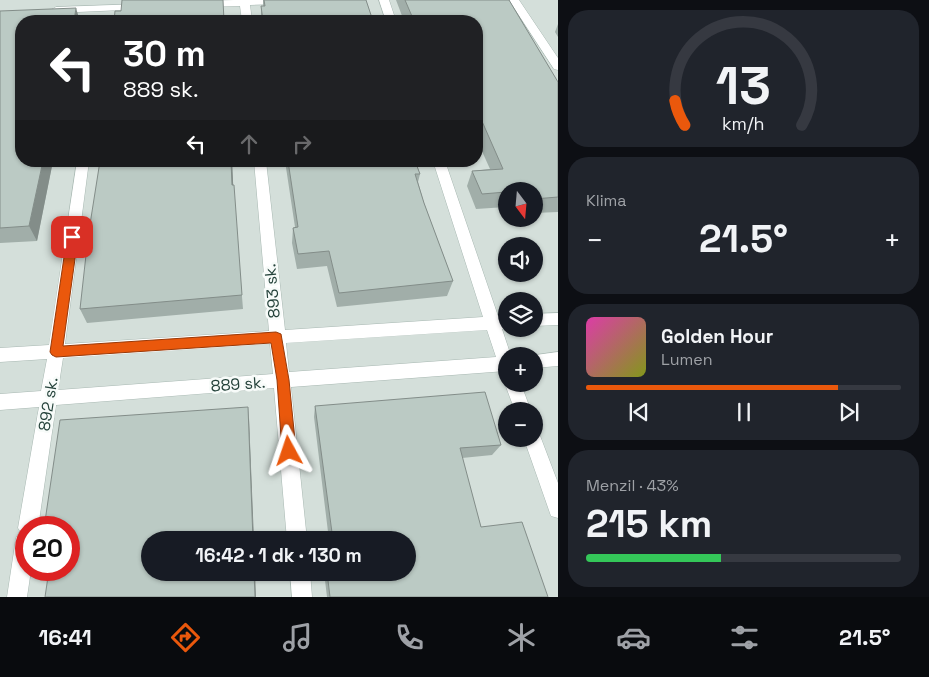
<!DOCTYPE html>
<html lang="tr">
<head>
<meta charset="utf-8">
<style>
	body { margin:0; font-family:"Space Grotesk",sans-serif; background:#20242c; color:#f1f3f6; height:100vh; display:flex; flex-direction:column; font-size:19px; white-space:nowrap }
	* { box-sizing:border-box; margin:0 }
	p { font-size:16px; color:#9ea1a6 }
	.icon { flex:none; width:28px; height:28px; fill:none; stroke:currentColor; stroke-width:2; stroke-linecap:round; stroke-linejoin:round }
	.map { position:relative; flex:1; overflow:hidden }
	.side { display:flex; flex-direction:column; gap:10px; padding:10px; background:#0d0f14; width:371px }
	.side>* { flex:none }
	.top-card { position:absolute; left:15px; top:15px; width:468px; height:152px; border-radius:20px; box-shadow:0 1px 4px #0004; background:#202124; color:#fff; overflow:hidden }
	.needle { width:32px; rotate:164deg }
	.controls { position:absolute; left:498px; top:182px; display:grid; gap:10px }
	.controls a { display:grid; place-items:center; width:45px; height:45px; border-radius:50%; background:#171b24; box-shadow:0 1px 4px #0004; font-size:25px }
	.speed { position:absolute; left:15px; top:516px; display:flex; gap:10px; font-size:25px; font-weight:700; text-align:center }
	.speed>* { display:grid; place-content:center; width:65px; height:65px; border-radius:50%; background:#171b24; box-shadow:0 1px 4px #0004; line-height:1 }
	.speed .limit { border:8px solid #d22; background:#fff; color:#111 }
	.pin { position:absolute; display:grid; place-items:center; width:42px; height:42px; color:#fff; margin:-21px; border-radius:10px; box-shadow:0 2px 8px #0006 }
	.me { position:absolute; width:55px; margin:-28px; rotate:355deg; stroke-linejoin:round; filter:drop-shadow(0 0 4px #0008) }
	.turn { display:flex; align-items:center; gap:18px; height:105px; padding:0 25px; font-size:22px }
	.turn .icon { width:65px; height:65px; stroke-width:2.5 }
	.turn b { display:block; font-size:35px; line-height:42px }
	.lanes { display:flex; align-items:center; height:48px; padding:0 25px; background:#0003; justify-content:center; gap:25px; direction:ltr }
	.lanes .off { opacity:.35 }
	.big { font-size:38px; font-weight:700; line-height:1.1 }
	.side .widget { flex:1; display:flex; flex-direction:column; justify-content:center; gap:8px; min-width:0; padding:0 18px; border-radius:20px; background:#20242c }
	.side .dial { align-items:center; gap:0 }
	.dial svg { height:130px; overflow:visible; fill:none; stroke:#363941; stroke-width:7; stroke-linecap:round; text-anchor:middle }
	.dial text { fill:#f1f3f6; stroke:none }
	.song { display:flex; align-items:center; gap:15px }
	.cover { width:60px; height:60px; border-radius:8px; background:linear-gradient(135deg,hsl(320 70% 55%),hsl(70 70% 35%)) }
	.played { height:5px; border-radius:2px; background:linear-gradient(90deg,#ea580c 80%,#363941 80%) }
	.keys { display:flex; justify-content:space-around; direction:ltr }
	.heat { display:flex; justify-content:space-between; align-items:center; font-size:28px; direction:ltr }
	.charge { height:8px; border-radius:4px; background:linear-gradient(90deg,#34c759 43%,#363941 0) }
	.trip { position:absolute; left:141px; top:531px; width:275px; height:50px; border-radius:25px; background:#171b24; box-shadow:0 1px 4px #0004; font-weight:700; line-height:50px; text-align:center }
	.menu { display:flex; height:80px; justify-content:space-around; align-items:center; background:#090b0e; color:#9ea1a6 }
	.menu .icon { width:35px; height:35px }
	.menu .active { color:#ea580c }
	.menu b { font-size:22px; color:#f1f3f6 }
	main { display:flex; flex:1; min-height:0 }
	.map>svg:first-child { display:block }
	.built { fill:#d4dfda; fill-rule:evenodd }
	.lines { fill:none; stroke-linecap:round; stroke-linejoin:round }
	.minor-casing { stroke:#a8b8b2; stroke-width:1 }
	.minor { fill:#fff; fill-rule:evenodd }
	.wall { fill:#a1aea9 }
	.shaded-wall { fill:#838d89 }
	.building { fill:#bbcac4; stroke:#838d89 }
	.route { fill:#ea580c; stroke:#983908 }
	.labels { text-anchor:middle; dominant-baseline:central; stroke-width:5; stroke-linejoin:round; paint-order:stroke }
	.street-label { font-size:16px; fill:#24423a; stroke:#f7fbf9 }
</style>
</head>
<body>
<main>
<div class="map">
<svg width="558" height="597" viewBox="0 0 558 597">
	<rect width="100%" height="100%" fill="#e6efeb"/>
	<path class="built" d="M0 0H558V597H0ZM21 21H476V161H21ZM506 191H534V219H506ZM506 246H534V274H506ZM506 301H534V329H506ZM506 356H534V384H506ZM506 411H534V439H506ZM26 528H69V570H26ZM150 540H408V572H150Z"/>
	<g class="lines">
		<defs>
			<path id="minor" d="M234 0H317L312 3 250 5 252 21H242L240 6 204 7 199 4 204 1Z
				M379 0H389L396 21H386Z
				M509 0H519L558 58V70L554 69Z
				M141 4 144 5V9L56 13 51 10 56 7Z
				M77 161H89L65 344 269 331 254 161H266L285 330 483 317 433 161H445L498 316H506V328L502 329 511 356H506V371L291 387 307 540H287L274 388 56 405 38 528H26V570H31L27 597H7L16 538 20 531 18 528 39 407 0 410V394L41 391 47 359 0 362V348L49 345ZM487 330 496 357 289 372 286 343ZM270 344 273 374 58 390 63 358Z
				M558 313V325L534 326V314Z
				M558 352V366L534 368V356H528Z
				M506 381V384H521L531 411H515L505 384Z
				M534 431 539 433 558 483V518L551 516 524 439H534Z
				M290 572H310L312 597H292Z"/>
		</defs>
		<use href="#minor" class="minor-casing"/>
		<use href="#minor" class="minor"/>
	</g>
	<path class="wall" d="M263 0H366L373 21H261V6H263Z
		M396 0H509L558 82V212L534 213V191H506V207L476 209 467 186 472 171 490 169 476 138V21H404Z
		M0 11 21 161H53L37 241 0 243Z
		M558 24V37L555 32Z
		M100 161H232L233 185 243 309 87 323 80 309Z
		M285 161H415L420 174 418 182 424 203 453 281 447 296 337 307 327 266 297 269 292 243 293 228 295 227Z
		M315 406 501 445 492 455 462 458 481 527 548 597H327L324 572H408V540H329L314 417Z"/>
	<path class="shaded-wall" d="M76 8 80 21H74Z
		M43 161H53L37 241 29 226Z
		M231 161H232L234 201 232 185Z
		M248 407 249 418 254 540H253Z
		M254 572H255L256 597H255Z"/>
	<path class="building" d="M122 0H223L224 21H114L115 11H121Z
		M264 0H366L373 21H263L261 6H265Z
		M405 0H509L558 82V197L534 199V191H506V192L482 194 472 171 503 169 481 119 476 120V21H414Z
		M76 8 74 21H21V161H43L29 226 0 228V11Z
		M100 161H231L232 185H234L242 295 80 309 88 237Z
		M288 161H415L420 174H415L424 203 453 281 339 293 329 251 298 254 293 228 298 227Z
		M485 392 501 445 460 448 481 527 522 522 548 597H330L327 572H408V540H333L315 406Z
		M248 407 253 540H150V572H254L255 597H45L49 570H69V528H44L60 420Z"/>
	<path class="route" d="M72 233 78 237 63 346 276 332 281 334 289 380 296 451 294 456 289 458 284 456 282 451 277 380 271 343 56 357 52 355 50 352 67 237Z"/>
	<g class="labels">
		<g class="street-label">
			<text transform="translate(272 291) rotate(-95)">893 sk.</text>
			<text transform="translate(238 384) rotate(-4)">889 sk.</text>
			<text transform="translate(48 404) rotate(-81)">892 sk.</text>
		</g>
	</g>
</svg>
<div class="controls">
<a><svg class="needle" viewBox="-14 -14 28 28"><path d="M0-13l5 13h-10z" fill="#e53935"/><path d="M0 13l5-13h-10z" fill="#9ea1a6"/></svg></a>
<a><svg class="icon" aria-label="sound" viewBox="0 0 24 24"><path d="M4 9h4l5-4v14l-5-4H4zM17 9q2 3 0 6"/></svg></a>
<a><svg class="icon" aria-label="layers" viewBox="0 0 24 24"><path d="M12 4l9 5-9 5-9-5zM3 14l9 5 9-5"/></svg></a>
<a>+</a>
<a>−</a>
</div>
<div class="speed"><div class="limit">20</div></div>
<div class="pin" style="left:72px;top:237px;background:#d93025"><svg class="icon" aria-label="arrive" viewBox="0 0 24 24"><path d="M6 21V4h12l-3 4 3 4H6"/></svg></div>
<svg class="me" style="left:289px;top:451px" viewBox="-20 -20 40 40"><path d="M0-17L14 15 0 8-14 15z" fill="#ea580c" stroke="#fff" stroke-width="4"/></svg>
<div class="trip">16:42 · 1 dk · 130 m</div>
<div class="top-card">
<div class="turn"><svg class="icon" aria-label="left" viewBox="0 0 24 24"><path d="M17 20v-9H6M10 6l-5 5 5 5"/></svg><div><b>30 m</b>889 sk.</div></div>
<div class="lanes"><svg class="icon" aria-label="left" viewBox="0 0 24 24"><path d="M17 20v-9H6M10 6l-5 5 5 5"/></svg><svg class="icon off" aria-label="ahead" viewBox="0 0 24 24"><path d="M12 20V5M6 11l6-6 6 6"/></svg><svg class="icon off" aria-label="right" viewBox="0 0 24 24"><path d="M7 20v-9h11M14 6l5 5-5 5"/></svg></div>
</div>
</div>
<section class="side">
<div class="widget dial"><svg viewBox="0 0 100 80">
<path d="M14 69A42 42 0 1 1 86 69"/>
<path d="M14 69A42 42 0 0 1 8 54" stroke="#ea580c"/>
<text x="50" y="56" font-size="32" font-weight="700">13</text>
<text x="50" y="72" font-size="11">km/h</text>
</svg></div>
<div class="widget"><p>Klima</p>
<div class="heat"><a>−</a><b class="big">21.5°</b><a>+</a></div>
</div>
<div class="widget">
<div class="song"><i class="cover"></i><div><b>Golden Hour</b><p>Lumen</p></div></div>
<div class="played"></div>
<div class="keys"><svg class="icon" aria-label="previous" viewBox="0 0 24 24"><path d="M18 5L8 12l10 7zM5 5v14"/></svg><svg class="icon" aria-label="pause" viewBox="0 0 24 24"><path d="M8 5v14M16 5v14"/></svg><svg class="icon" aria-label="next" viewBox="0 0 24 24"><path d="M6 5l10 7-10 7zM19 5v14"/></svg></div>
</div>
<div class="widget"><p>Menzil · 43%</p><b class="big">215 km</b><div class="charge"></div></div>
</section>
</main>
<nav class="menu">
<b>16:41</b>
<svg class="icon active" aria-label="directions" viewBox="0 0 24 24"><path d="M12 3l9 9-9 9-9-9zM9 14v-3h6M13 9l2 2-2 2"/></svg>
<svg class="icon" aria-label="music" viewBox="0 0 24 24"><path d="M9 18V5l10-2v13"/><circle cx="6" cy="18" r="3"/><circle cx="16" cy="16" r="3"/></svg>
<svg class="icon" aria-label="phone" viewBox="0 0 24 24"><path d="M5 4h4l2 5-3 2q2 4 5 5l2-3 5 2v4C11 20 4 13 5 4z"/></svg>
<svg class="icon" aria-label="climate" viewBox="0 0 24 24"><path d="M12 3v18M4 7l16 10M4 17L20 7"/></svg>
<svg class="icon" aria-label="car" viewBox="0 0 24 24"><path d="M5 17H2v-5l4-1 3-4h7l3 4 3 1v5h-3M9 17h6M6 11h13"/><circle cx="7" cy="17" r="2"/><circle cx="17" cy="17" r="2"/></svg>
<svg class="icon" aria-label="filters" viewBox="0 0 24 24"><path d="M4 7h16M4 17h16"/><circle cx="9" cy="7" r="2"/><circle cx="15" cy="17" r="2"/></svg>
<b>21.5°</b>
</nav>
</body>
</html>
